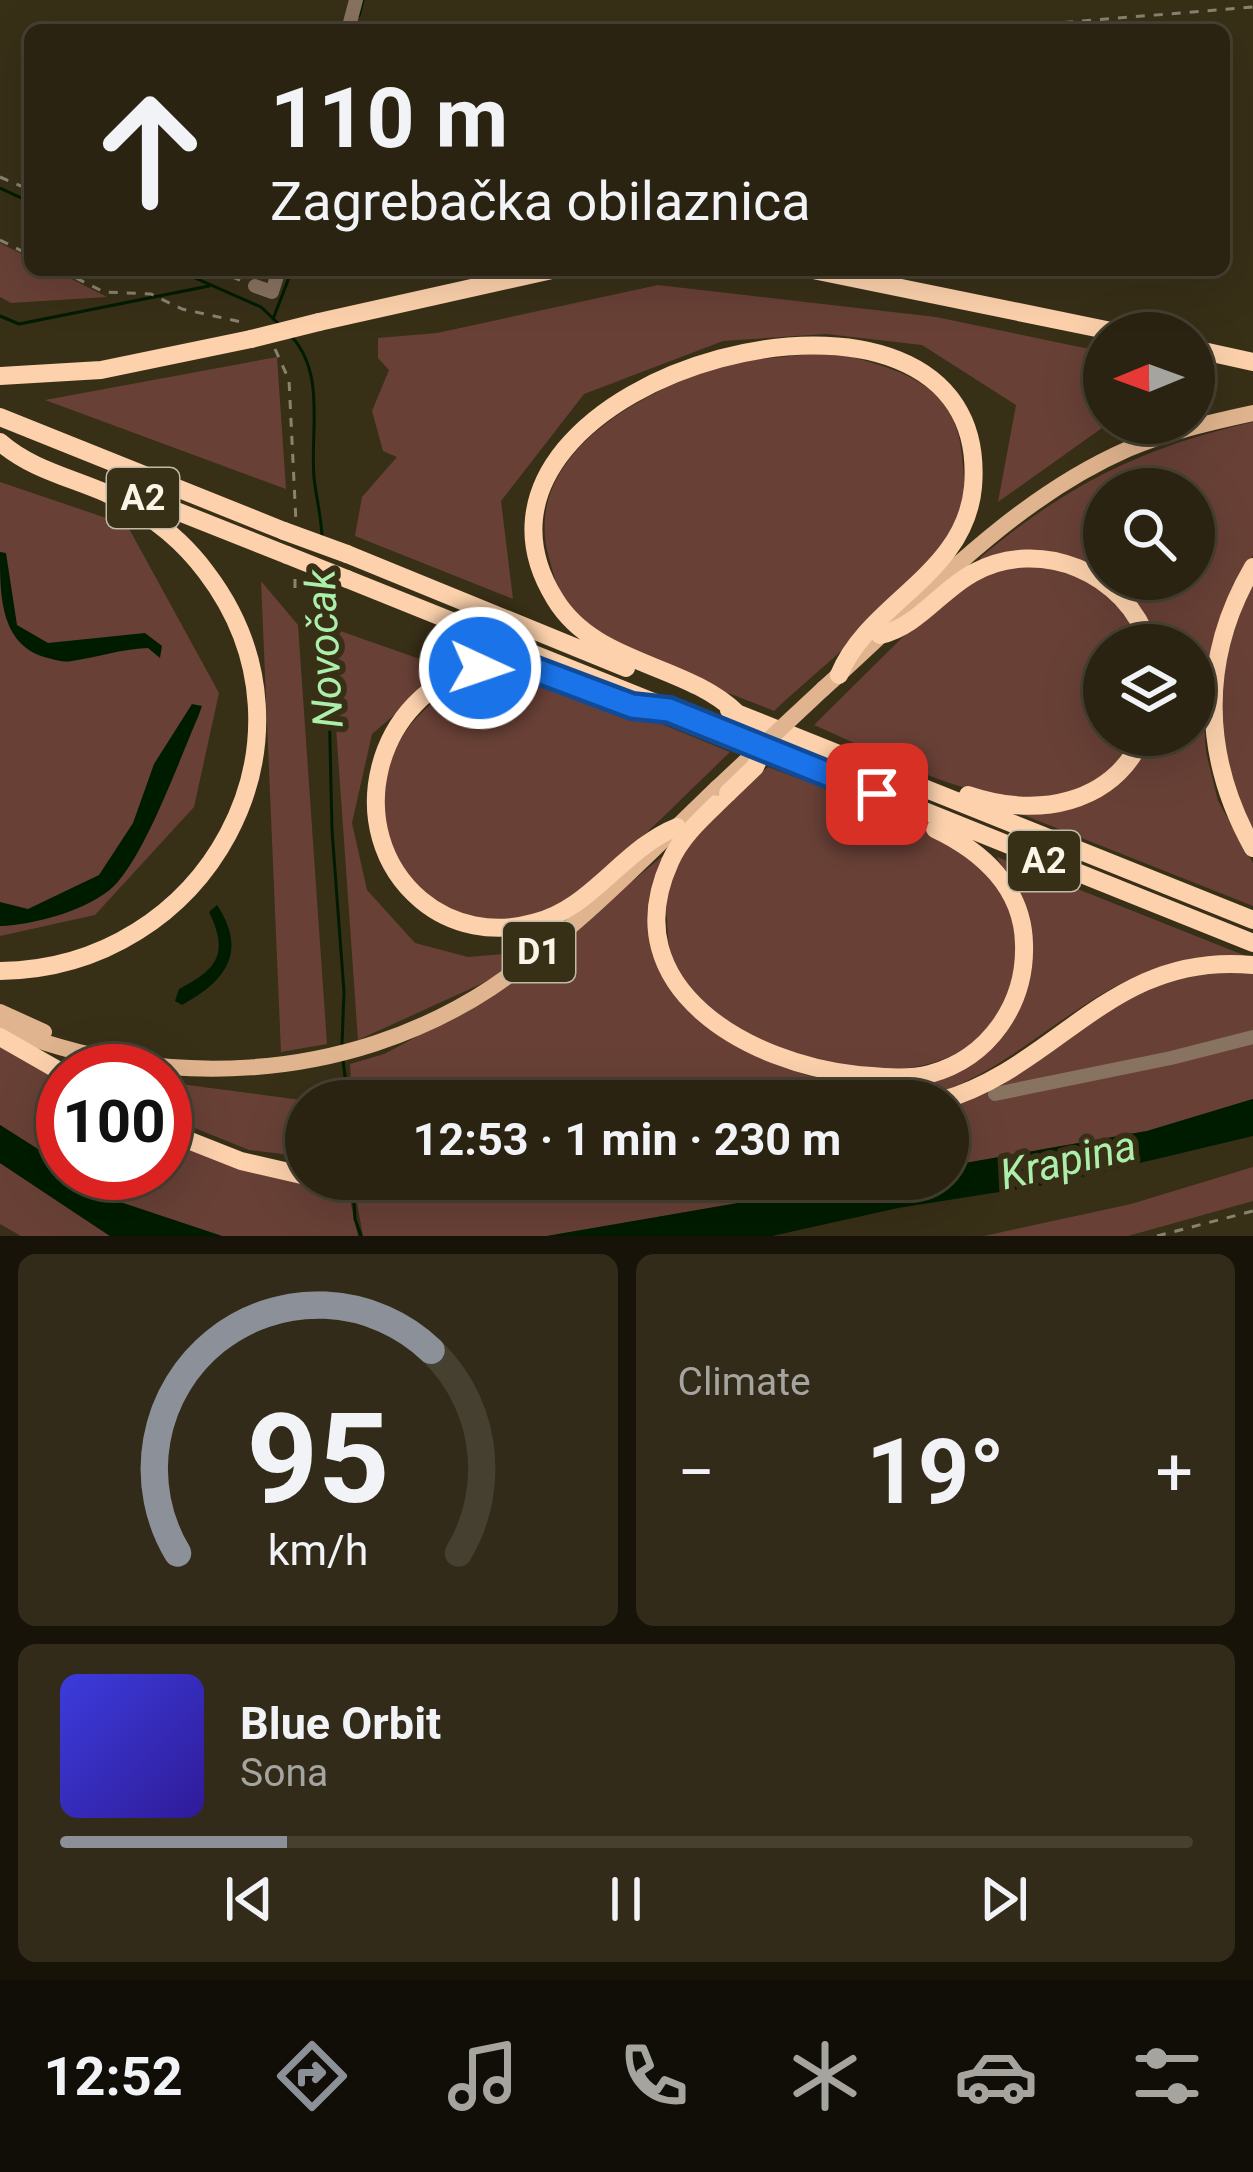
<!DOCTYPE html>
<html lang="en">
<head>
<meta charset="utf-8">
<style>
	body { margin:0; font-family:Roboto,sans-serif; background:#322b1a; color:#f1f3f6; height:100vh; display:flex; flex-direction:column; font-size:45px; white-space:nowrap }
	* { box-sizing:border-box; margin:0 }
	p { font-size:39px; color:#a5a49f }
	.icon { flex:none; width:66px; height:66px; fill:none; stroke:currentColor; stroke-width:2; stroke-linecap:round; stroke-linejoin:round }
	.map { position:relative; height:1236px; overflow:hidden }
	.side { display:flex; flex-direction:column; gap:18px; padding:18px; background:#171309; flex:1 }
	.side>* { flex:none }
	.top-card { position:absolute; left:24px; top:24px; width:1206px; height:252px; border-radius:18px; box-shadow:0 12px 48px #0002,0 0 0 3px #464031; background:#2a2311; color:#f1f3f6; overflow:hidden }
	.needle { width:78px; rotate:269deg }
	.buttons { position:absolute; left:1083px; top:312px; display:grid; gap:24px }
	.buttons a { display:grid; place-items:center; width:132px; height:132px; border-radius:50%; background:#2a2311; box-shadow:0 12px 48px #0002,0 0 0 3px #464031; font-size:60px }
	.speed { position:absolute; left:36px; top:1044px; display:flex; gap:24px; font-size:60px; font-weight:700; text-align:center }
	.speed>* { display:grid; place-content:center; width:156px; height:156px; border-radius:50%; background:#2a2311; box-shadow:0 12px 48px #0002,0 0 0 3px #464031; line-height:1 }
	.speed .limit { border:18px solid #d22; background:#fff; color:#111 }
	.pin { position:absolute; display:grid; place-items:center; width:102px; height:102px; color:#fff; margin:-51px; border-radius:24px; box-shadow:0 6px 18px #0006 }
	.me { position:absolute; width:132px; margin:-66px; rotate:93deg; stroke-linejoin:round; filter:drop-shadow(0 0 9px #0008) }
	.turn { display:flex; align-items:center; gap:42px; height:252px; padding:0 48px; font-size:54px }
	.turn .icon { width:156px; height:156px; stroke-width:2.5 }
	.turn b { display:block; font-size:84px; line-height:102px }
	.big { font-size:90px; font-weight:700; line-height:1.1 }
	.side .widget { flex:1; display:flex; flex-direction:column; justify-content:center; gap:18px; min-width:0; padding:0 42px; border-radius:18px; background:#322b1a }
	.side .dial { align-items:center; gap:0 }
	.dial svg { height:312px; overflow:visible; fill:none; stroke:#464031; stroke-width:7; stroke-linecap:round; text-anchor:middle }
	.dial text { fill:#f1f3f6; stroke:none }
	.song { display:flex; align-items:center; gap:36px }
	.cover { width:144px; height:144px; border-radius:18px; background:linear-gradient(135deg,hsl(240 70% 55%),hsl(250 70% 35%)) }
	.played { height:12px; border-radius:6px; background:linear-gradient(90deg,#8c9099 20%,#464031 20%) }
	.keys { display:flex; justify-content:space-around; direction:ltr }
	.heat { display:flex; justify-content:space-between; align-items:center; font-size:66px; direction:ltr }
	.side .tiles { flex:1; display:grid; gap:18px; grid-template-columns:1fr 1fr }
	.widget:last-child { grid-column:span 2 }
	.trip { position:absolute; left:285px; top:1080px; width:684px; height:120px; border-radius:60px; background:#2a2311; box-shadow:0 12px 48px #0002,0 0 0 3px #464031; font-weight:700; line-height:120px; text-align:center }
	.tab-bar { display:flex; height:192px; justify-content:space-around; align-items:center; background:#110e07; color:#a5a49f }
	.tab-bar .icon { width:84px; height:84px }
	.tab-bar .on { color:#8c9099 }
	.tab-bar b { font-size:54px; color:#f1f3f6 }
	.map>svg:first-child { display:block }
	.green { fill:#684036 }
	.water { fill:#001c00 }
	.lines { fill:none; stroke-linecap:round; stroke-linejoin:round }
	.stream { stroke:#001c00; stroke-width:3 }
	.path { stroke:#89826e; stroke-width:3; stroke-dasharray:9 9; stroke-linecap:butt }
	.minor { stroke:#887260; stroke-width:14 }
	.major { stroke:#e0b48e; stroke-width:16 }
	.highway { stroke:#fcd1ac; stroke-width:18 }
	.major-bridge { stroke:#e0b48e; stroke-width:16 }
	.highway-bridge { stroke:#fcd1ac; stroke-width:18 }
	.route-casing { stroke:#114b97; stroke-width:30 }
	.route { stroke:#1a73e8; stroke-width:21 }
	.labels { text-anchor:middle; dominant-baseline:central; stroke-width:12; stroke-linejoin:round; paint-order:stroke }
	.shield { fill:#382f17; stroke:#c0baa8; stroke-width:3 }
	.shield-label { font-size:36px; font-weight:bold; fill:#faf5e6 }
	.water-label { font-size:42px; font-style:italic; fill:#acefaa; stroke:#382f17 }
</style>
</head>
<body>
<div class="map">
<svg width="1253" height="1236" viewBox="0 0 1253 1236">
	<rect width="100%" height="100%" fill="#382f17"/>
	<path class="green" d="M0 243 30 258V270H54L107 297 11 303 0 297Z
		M658 285 936 317 1104 352V423H1109L998 502 1016 405 922 345 826 334 723 341 584 394 501 501 513 599 355 536 362 497 397 457 383 451 372 411 389 370 378 358V338L437 333Z
		M830 352C891 367 956 379 962 456 964 478 967 499 958 519 933 579 824 664 774 711 715 686 612 656 570 608 558 594 554 576 549 558 520 457 639 392 720 367 754 357 794 357 830 352Z
		M277 357 286 489 45 400Z
		M1253 422V555L1216 630 1205 674 1203 708 1206 752 1218 801 1253 863V906L1021 814C1073 815 1132 785 1153 735H1194V645H1157L1149 622 1111 579H1194V489H1104V574C1068 547 1024 558 982 562L980 558C1066 485 1143 447 1253 422Z
		M0 482 127 525 219 693 194 807 95 915 0 936Z
		M1029 564C1096 580 1107 584 1143 645H1104V735H1137C1120 758 1104 779 1077 791 1003 823 883 754 814 725L926 614 976 578Z
		M1253 577V836L1223 758 1221 668Z
		M261 581 298 625 327 1044 281 1052Z
		M329 627 448 669 372 734 352 823 367 890 415 943 468 957 530 952 494 978 358 1040Z
		M491 673 538 677 574 688 730 752C688 792 648 834 603 871 589 882 575 896 560 904 396 990 298 732 491 673Z
		M768 767C849 799 1045 849 1014 968 1011 982 1009 999 1002 1011 938 1117 744 1063 683 980 669 961 668 941 667 919 666 911 664 901 666 892 678 838 729 801 768 767Z
		M665 854C656 880 646 906 650 934 666 1047 850 1113 948 1077 977 1066 1000 1043 1015 1017 1028 993 1035 966 1031 938 1029 917 1021 897 1011 878 1006 870 999 864 997 857L1246 956C1211 956 1179 959 1146 972 1062 1006 1003 1080 912 1101H352L350 1064 384 1054 497 994Z
		M1240 971 1253 973V1034L1001 1099 1177 1061 1253 1038V1099L1147 1131 948 1166V1107C1019 1084 1073 1023 1140 992 1172 978 1205 974 1240 971Z
		M0 1043 63 1082V1165L0 1125Z
		M165 1082 309 1101H306V1157L249 1150 165 1116Z
		M165 1139 302 1183 348 1190 358 1236H222L117 1201 75 1173H165Z
		M0 1163 110 1236H21L0 1224Z
		M1253 1167V1201L1128 1236H984L1131 1204Z
		M538 1179H876L547 1236H363L355 1192H435Z"/>
	<path class="water" d="M0 552 6 553 17 625 48 643 145 633 162 646 160 658 148 648C120 649 99 657 72 661 62 663 54 659 44 657 0 643 0 595 0 552Z
		M192 704 202 706 198 717C179 761 145 855 114 886 89 910 34 925 0 926V902L28 909 99 875 133 823 154 764Z
		M217 905C248 952 226 981 182 1005L175 1001 179 989C218 969 229 953 209 912Z
		M1253 1099V1136L1056 1183 898 1208 772 1236H547L876 1179H948V1166L1147 1131Z
		M0 1125 63 1165V1173H75L117 1201 222 1236H110L0 1163Z"/>
	<g class="lines">
		<path class="stream" d="M359 16 363 0
			M0 188 30 202
			M177 270 261 307 280 325
			M0 316 19 324 209 286
			M273 319 292 270
			M291 336C326 373 310 432 314 477 316 497 321 515 322 536
			M322 575 320 619 329 698 332 830 344 992 342 1044
			M343 1060 348 1101
			M353 1187 355 1219 361 1236"/>
		<path class="path" d="M1011 30 1021 26 1253 7
			M0 177 30 190
			M0 240 30 255
			M60 270 104 292 151 294 182 309 246 323
			M215 270 242 281
			M275 349 289 380 296 522
			M295 588V574
			M1157 1236 1253 1211"/>
		<path class="minor" d="M348 30 356 0
			M255 286 272 292 279 270
			M995 1094 1171 1058 1253 1037"/>
		<path class="major" d="M823 689C920 603 1007 502 1128 449 1168 432 1211 422 1253 413
			M0 1012 44 1032
			M0 1026C158 1092 346 1083 491 988 574 932 645 857 717 788"/>
		<path class="highway" d="M813 270 1121 333
			M319 322 552 270
			M1194 349 1253 362
			M0 376 101 370 251 339
			M0 417 284 531
			M0 442C31 469 69 477 106 493 145 511 180 537 206 572 334 740 206 969 0 971
			M116 487 287 555
			M347 554 626 668
			M1253 567C1199 659 1202 757 1253 848
			M347 579 1253 943
			M880 635C917 627 940 591 973 573 1040 536 1127 573 1149 645
			M560 678C534 668 508 662 479 668 375 692 339 831 421 900 452 926 494 934 533 923 592 909 622 849 677 827
			M729 710 1253 920
			M737 713C685 663 595 665 555 599 416 375 995 219 973 487 965 575 869 602 839 675
			M728 793C707 814 682 834 670 862 612 989 751 1064 858 1075 882 1077 907 1080 930 1074 989 1058 1026 1004 1024 944 1023 888 982 851 935 829
			M968 795C1037 818 1112 806 1144 735
			M0 1037 63 1073
			M940 1101C1058 1068 1111 951 1253 965
			M165 1131 241 1161 306 1176
			M323 1179 410 1184 478 1179"/>
		<path class="major-bridge" d="M717 788 823 689"/>
		<path class="highway-bridge" d="M251 339 319 322
			M284 531 347 554
			M287 555 347 579
			M728 793 755 767 766 743"/>
	</g>
	<g class="lines">
		<defs>
			<path id="route" d="M480 668H531L632 706 669 710 877 794"/>
		</defs>
		<use href="#route" class="route-casing"/>
		<use href="#route" class="route"/>
	</g>
	<g class="labels">
		<g class="shield">
			<rect x="107" y="468" width="72" height="60" rx="9"/>
			<rect x="1008" y="831" width="72" height="60" rx="9"/>
			<rect x="503" y="922" width="72" height="60" rx="9"/>
		</g>
		<g class="shield-label">
			<text x="143" y="498">A2</text>
			<text x="1044" y="861">A2</text>
			<text x="539" y="952">D1</text>
		</g>
		<g class="water-label">
			<text transform="translate(324 649) rotate(-93)">Novočak</text>
			<text transform="translate(1068 1160) rotate(-13)">Krapina</text>
		</g>
	</g>
</svg>
<div class="buttons">
<a><svg class="needle" viewBox="-14 -14 28 28"><path d="M0-13l5 13h-10z" fill="#e53935"/><path d="M0 13l5-13h-10z" fill="#a5a49f"/></svg></a>
<a><svg class="icon" aria-label="search" viewBox="0 0 24 24"><circle cx="10" cy="10" r="6"/><path d="M15 15l6 6"/></svg></a>
<a><svg class="icon" aria-label="layers" viewBox="0 0 24 24"><path d="M12 4l9 5-9 5-9-5zM3 14l9 5 9-5"/></svg></a>
</div>
<div class="speed"><div class="limit">100</div></div>
<div class="pin" style="left:877px;top:794px;background:#d93025"><svg class="icon" aria-label="arrive" viewBox="0 0 24 24"><path d="M6 21V4h12l-3 4 3 4H6"/></svg></div>
<svg class="me" style="left:480px;top:668px" viewBox="-20 -20 40 40"><circle r="17" fill="#1a73e8" stroke="#fff" stroke-width="3"/><path d="M0-11L8 9 0 5-8 9z" fill="#fff"/></svg>
<div class="trip">12:53 · 1 min · 230 m</div>
<div class="top-card">
<div class="turn"><svg class="icon" aria-label="ahead" viewBox="0 0 24 24"><path d="M12 20V5M6 11l6-6 6 6"/></svg><div><b>110 m</b>Zagrebačka obilaznica</div></div>
</div>
</div>
<section class="side">
<div class="tiles">
<div class="widget dial"><svg viewBox="0 0 100 80">
<path d="M14 69A42 42 0 1 1 86 69"/>
<path d="M14 69A42 42 0 0 1 79 17" stroke="#8c9099"/>
<text x="50" y="56" font-size="32" font-weight="700">95</text>
<text x="50" y="72" font-size="11">km/h</text>
</svg></div>
<div class="widget"><p>Climate</p>
<div class="heat"><a>−</a><b class="big">19°</b><a>+</a></div>
</div>
<div class="widget">
<div class="song"><i class="cover"></i><div><b>Blue Orbit</b><p>Sona</p></div></div>
<div class="played"></div>
<div class="keys"><svg class="icon" aria-label="previous" viewBox="0 0 24 24"><path d="M18 5L8 12l10 7zM5 5v14"/></svg><svg class="icon" aria-label="pause" viewBox="0 0 24 24"><path d="M8 5v14M16 5v14"/></svg><svg class="icon" aria-label="next" viewBox="0 0 24 24"><path d="M6 5l10 7-10 7zM19 5v14"/></svg></div>
</div>
</div>
</section>
<nav class="tab-bar">
<b>12:52</b>
<svg class="icon on" aria-label="directions" viewBox="0 0 24 24"><path d="M12 3l9 9-9 9-9-9zM9 14v-3h6M13 9l2 2-2 2"/></svg>
<svg class="icon" aria-label="music" viewBox="0 0 24 24"><path d="M9 18V5l10-2v13"/><circle cx="6" cy="18" r="3"/><circle cx="16" cy="16" r="3"/></svg>
<svg class="icon" aria-label="phone" viewBox="0 0 24 24"><path d="M5 4h4l2 5-3 2q2 4 5 5l2-3 5 2v4C11 20 4 13 5 4z"/></svg>
<svg class="icon" aria-label="climate" viewBox="0 0 24 24"><path d="M12 3v18M4 7l16 10M4 17L20 7"/></svg>
<svg class="icon" aria-label="car" viewBox="0 0 24 24"><path d="M5 17H2v-5l4-1 3-4h7l3 4 3 1v5h-3M9 17h6M6 11h13"/><circle cx="7" cy="17" r="2"/><circle cx="17" cy="17" r="2"/></svg>
<svg class="icon" aria-label="filters" viewBox="0 0 24 24"><path d="M4 7h16M4 17h16"/><circle cx="9" cy="7" r="2"/><circle cx="15" cy="17" r="2"/></svg>
</nav>
</body>
</html>
